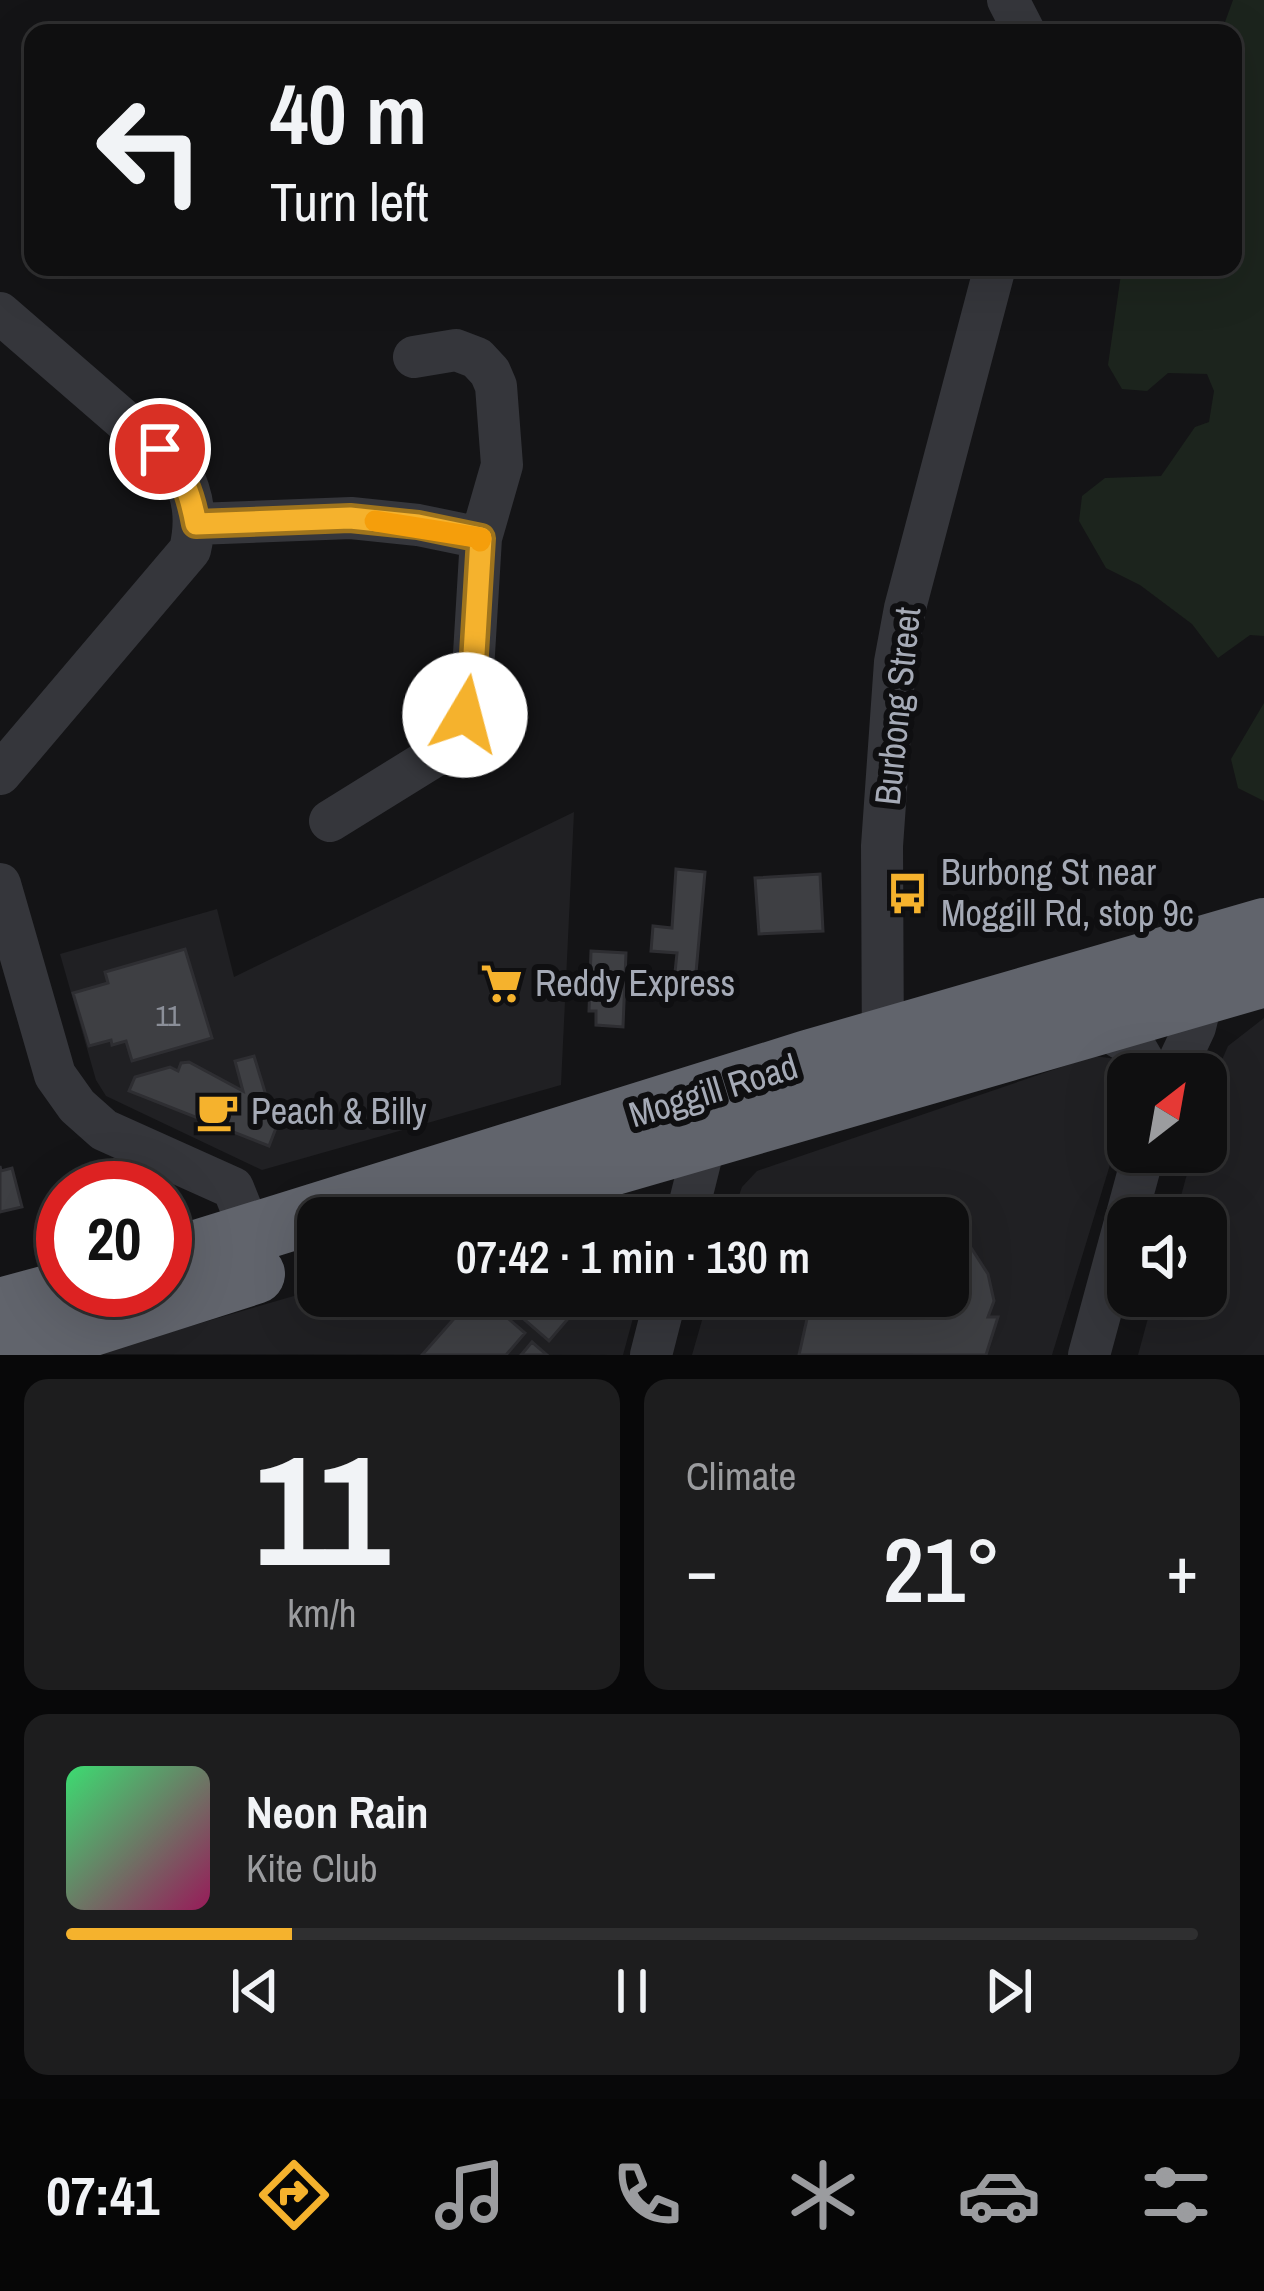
<!DOCTYPE html>
<html lang="en">
<head>
<meta charset="utf-8">
<style>
	body { margin:0; font-family:"Archivo Narrow",sans-serif; background:#1d1d1e; color:#f1f3f6; height:100vh; display:flex; flex-direction:column; font-size:45px; white-space:nowrap }
	* { box-sizing:border-box; margin:0 }
	p { font-size:39px; color:#9b9c9f }
	.icon { flex:none; width:66px; height:66px; fill:none; stroke:currentColor; stroke-width:2; stroke-linecap:round; stroke-linejoin:round }
	.map { position:relative; height:1355px; overflow:hidden }
	.drawer { display:flex; flex-direction:column; gap:24px; padding:24px; background:#080809; flex:1 }
	.drawer>* { flex:none }
	.top-card { position:absolute; left:24px; top:24px; width:1218px; height:252px; border-radius:24px; box-shadow:0 12px 48px #0002,0 0 0 3px #2f2f30; background:#0f0f10; color:#f1f3f6; overflow:hidden }
	.needle { width:78px; rotate:31deg }
	.buttons { position:absolute; left:1107px; top:1053px; display:grid; gap:24px }
	.buttons a { display:grid; place-items:center; width:120px; height:120px; border-radius:24px; background:#0f0f10; box-shadow:0 12px 48px #0002,0 0 0 3px #2f2f30; font-size:60px }
	.speed { position:absolute; left:36px; top:1161px; display:flex; gap:24px; font-size:60px; font-weight:700; text-align:center }
	.speed>* { display:grid; place-content:center; width:156px; height:156px; border-radius:50%; background:#0f0f10; box-shadow:0 12px 48px #0002,0 0 0 3px #2f2f30; line-height:1 }
	.speed .limit { border:18px solid #d22; background:#fff; color:#111 }
	.pin { position:absolute; display:grid; place-items:center; width:102px; height:102px; color:#fff; margin:-51px; border:6px solid #fff; border-radius:50%; box-shadow:0 3px 12px #0007 }
	.me { position:absolute; width:132px; margin:-66px; rotate:8deg; stroke-linejoin:round; filter:drop-shadow(0 0 9px #0008) }
	.turn { display:flex; align-items:center; gap:42px; height:252px; padding:0 48px; font-size:54px }
	.turn .icon { width:156px; height:156px; stroke-width:2.5 }
	.turn b { display:block; font-size:84px; line-height:102px }
	.big { font-size:90px; font-weight:600; line-height:1.1 }
	.drawer .tile { flex:1; display:flex; flex-direction:column; justify-content:center; gap:18px; min-width:0; padding:0 42px; border-radius:24px; background:#1d1d1e }
	.drawer .dial { align-items:center; gap:0 }
	.dial b { font-size:156px; line-height:1 }
	.song { display:flex; align-items:center; gap:36px }
	.cover { width:144px; height:144px; border-radius:18px; background:linear-gradient(135deg,hsl(140 70% 55%),hsl(330 70% 35%)) }
	.played { height:12px; border-radius:6px; background:linear-gradient(90deg,#f5b22d 20%,#2f2f30 20%) }
	.keys { display:flex; justify-content:space-around; direction:ltr }
	.heat { display:flex; justify-content:space-between; align-items:center; font-size:66px; direction:ltr }
	.drawer .tiles { flex:1; display:grid; gap:24px; grid-template-columns:1fr 1fr }
	.tile:last-child { grid-column:span 2 }
	.trip { position:absolute; left:297px; top:1197px; width:672px; height:120px; border-radius:24px; background:#0f0f10; box-shadow:0 12px 48px #0002,0 0 0 3px #2f2f30; font-weight:600; line-height:120px; text-align:center }
	.tab-bar { display:flex; height:192px; justify-content:space-around; align-items:center; background:#060606; color:#9b9c9f }
	.tab-bar .icon { width:84px; height:84px }
	.tab-bar .selected { color:#f5b22d }
	.tab-bar b { font-size:54px; color:#f1f3f6 }
	.map>svg:first-child { display:block }
	.built { fill:#202023 }
	.green { fill:#1c241d }
	.building { fill:#3e3f43; stroke:#2e2e32; stroke-width:3 }
	.lines { fill:none; stroke-linecap:round; stroke-linejoin:round }
	.minor { stroke:#35363b; stroke-width:42 }
	.highway { stroke:#61646c; stroke-width:60 }
	.route-casing { stroke:#9f741d; stroke-width:30 }
	.route { stroke:#f5b22d; stroke-width:21 }
	.slow { stroke:#f59e0b; stroke-width:21 }
	.labels { text-anchor:middle; dominant-baseline:central; stroke-width:12; stroke-linejoin:round; paint-order:stroke }
	.number-label { font-size:30px; fill:#8b8f99 }
	.street-label { font-size:36px; fill:#a5aab6; stroke:#0f0f11 }
	.poi-label { font-size:36px; fill:#a5aab6; stroke:#0f0f11; text-anchor:start }
</style>
</head>
<body>
<div class="map">
<svg width="1264" height="1355" viewBox="0 0 1264 1355">
	<rect width="100%" height="100%" fill="#141416"/>
	<path class="built" d="M574 812 561 1085 262 1170 106 1096 96 1080 60 954 217 909 234 977Z
		M1264 1018V1355H1138L1154 1296H1206V1218H1175L1193 1152H1206V1102L1211 1085 1228 1046Z
		M1094 1056 1117 1059 1125 1072 1127 1109 1052 1355H692L709 1296H948V1218H731L742 1187 757 1171Z
		M642 1198 660 1218H569Z
		M318 1289V1296H639L623 1355 94 1354Z"/>
	<path class="green" d="M1233 0H1264V636L1250 635 1218 658 1192 624 1140 585 1106 568 1079 521 1082 496 1105 478 1161 476 1195 427 1209 422 1214 391 1207 374 1168 373 1147 391 1122 389 1108 365 1122 267H1233V33H1221Z
		M1264 703V801L1238 788 1231 759Z"/>
	<path class="building" d="M676 869 705 872 695 984 674 982 677 953 651 951 653 926 672 928Z
		M820 874 823 931 759 934 755 878Z
		M185 949 212 1038 132 1061 126 1041 112 1045 111 1040 89 1046 73 993 108 983 105 972Z
		M591 951 626 953 623 1027 596 1025V1011H589Z
		M254 1056 276 1128 269 1146 129 1091 135 1077 170 1067 178 1071 181 1063 189 1062 243 1091 235 1061Z
		M0 1166 1 1171 12 1168 22 1207 0 1212Z
		M883 1203 919 1207 938 1218H837Z
		M948 1225 966 1240 988 1274 994 1301 988 1317H998L986 1355H799L812 1296H948Z
		M474 1296H482L525 1333 506 1355H422Z
		M497 1296H568L579 1306 549 1341Z
		M532 1342 547 1355H521Z"/>
	<g class="lines">
		<path class="minor" d="M1008 0 1025 33
			M0 313 180 469C194 497 197 520 190 550L0 774
			M196 524 351 518 418 525 481 538
			M330 821 443 751 457 734 472 687 481 538 502 465 496 386 490 372 477 358 456 350 414 357
			M0 884 55 1075 77 1106 104 1130 233 1188 251 1233
			M1099 1025 1135 1047 1151 1074
			M883 1065 882 846 895 662 905 608 995 267
			M1173 1074 1195 1027 1203 994
			M686 1218 706 1138
			M651 1355 666 1296
			M1089 1355 1144 1152"/>
		<path class="highway" d="M497 1199 1264 977
			M165 1260 808 1060 1264 928
			M0 1308 67 1290
			M2 1355 255 1274"/>
	</g>
	<g class="lines">
		<defs>
			<path id="route" d="M160 449C183 473 190 492 196 524L350 518 418 525 481 538 472 687 465 715"/>
		</defs>
		<use href="#route" class="route-casing"/>
		<use href="#route" class="route"/>
		<path class="slow" d="M375 521 481 538 480 541"/>
	</g>
	<defs>
		<symbol id="bus-bare" viewBox="-9 -9 18 18"><path d="M-5-6H5V4H4V6H2V4H-2V6H-4V4H-5ZM-3.5-4V0h7V-4ZM-3.5 1.2v1.5H-2V1.2ZM2 1.2v1.5H3.5V1.2Z" fill="#f5b22d" stroke="#0f0f11" stroke-width="2.5" paint-order="stroke"/></symbol>
		<symbol id="supermarket-bare" viewBox="-9 -9 18 18"><path d="M-6-5.5h2.5l.6 2H6L4.5 2H-2.5L-4.4-4H-6ZM-1.5 3.2a1.3 1.3 0 1 0 .1 0ZM3 3.2a1.3 1.3 0 1 0 .1 0Z" fill="#f5b22d" stroke="#0f0f11" stroke-width="2.5" paint-order="stroke"/></symbol>
		<symbol id="cafe-bare" viewBox="-9 -9 18 18"><path d="M-5.5-4.5H6V0H3Q3 3.5 0 3.5H-2.5Q-5.5 3.5-5.5 0ZM3-3.2v2h1.7v-2ZM-6 4.5H4V6H-6Z" fill="#f5b22d" stroke="#0f0f11" stroke-width="2.5" paint-order="stroke"/></symbol>
	</defs>
	<g fill-rule="evenodd">
		<use href="#bus-bare" x="878" y="864" width="59" height="59"/>
		<use href="#supermarket-bare" x="472" y="954" width="59" height="59"/>
		<use href="#cafe-bare" x="188" y="1082" width="59" height="59"/>
	</g>
	<g class="labels">
		<g class="number-label">
			<text x="168" y="1015">11</text>
		</g>
		<g class="street-label">
			<text transform="translate(897 706) rotate(-84)">Burbong Street</text>
			<text transform="translate(713 1090) rotate(-17)">Moggill Road</text>
		</g>
		<g class="poi-label">
			<text x="941" y="872">Burbong St near<tspan x="941" dy="41">Moggill Rd, stop 9c</tspan></text>
			<text x="535" y="983">Reddy Express</text>
			<text x="251" y="1111">Peach &amp; Billy</text>
		</g>
	</g>
</svg>
<div class="buttons">
<a><svg class="needle" viewBox="-14 -14 28 28"><path d="M0-13l5 13h-10z" fill="#e53935"/><path d="M0 13l5-13h-10z" fill="#9b9c9f"/></svg></a>
<a><svg class="icon" aria-label="sound" viewBox="0 0 24 24"><path d="M4 9h4l5-4v14l-5-4H4zM17 9q2 3 0 6"/></svg></a>
</div>
<div class="speed"><div class="limit">20</div></div>
<div class="pin" style="left:160px;top:449px;background:#d93025"><svg class="icon" aria-label="arrive" viewBox="0 0 24 24"><path d="M6 21V4h12l-3 4 3 4H6"/></svg></div>
<svg class="me" style="left:465px;top:715px" viewBox="-20 -20 40 40"><circle r="19" fill="#fff"/><path d="M0-13L10 11 0 6-10 11z" fill="#f5b22d"/></svg>
<div class="trip">07:42 · 1 min · 130 m</div>
<div class="top-card">
<div class="turn"><svg class="icon" aria-label="left" viewBox="0 0 24 24"><path d="M17 20v-9H6M10 6l-5 5 5 5"/></svg><div><b>40 m</b>Turn left</div></div>
</div>
</div>
<section class="drawer">
<div class="tiles">
<div class="tile dial"><b>11</b><p>km/h</p></div>
<div class="tile"><p>Climate</p>
<div class="heat"><a>−</a><b class="big">21°</b><a>+</a></div>
</div>
<div class="tile">
<div class="song"><i class="cover"></i><div><b>Neon Rain</b><p>Kite Club</p></div></div>
<div class="played"></div>
<div class="keys"><svg class="icon" aria-label="previous" viewBox="0 0 24 24"><path d="M18 5L8 12l10 7zM5 5v14"/></svg><svg class="icon" aria-label="pause" viewBox="0 0 24 24"><path d="M8 5v14M16 5v14"/></svg><svg class="icon" aria-label="next" viewBox="0 0 24 24"><path d="M6 5l10 7-10 7zM19 5v14"/></svg></div>
</div>
</div>
</section>
<nav class="tab-bar">
<b>07:41</b>
<svg class="icon selected" aria-label="directions" viewBox="0 0 24 24"><path d="M12 3l9 9-9 9-9-9zM9 14v-3h6M13 9l2 2-2 2"/></svg>
<svg class="icon" aria-label="music" viewBox="0 0 24 24"><path d="M9 18V5l10-2v13"/><circle cx="6" cy="18" r="3"/><circle cx="16" cy="16" r="3"/></svg>
<svg class="icon" aria-label="phone" viewBox="0 0 24 24"><path d="M5 4h4l2 5-3 2q2 4 5 5l2-3 5 2v4C11 20 4 13 5 4z"/></svg>
<svg class="icon" aria-label="climate" viewBox="0 0 24 24"><path d="M12 3v18M4 7l16 10M4 17L20 7"/></svg>
<svg class="icon" aria-label="car" viewBox="0 0 24 24"><path d="M5 17H2v-5l4-1 3-4h7l3 4 3 1v5h-3M9 17h6M6 11h13"/><circle cx="7" cy="17" r="2"/><circle cx="17" cy="17" r="2"/></svg>
<svg class="icon" aria-label="filters" viewBox="0 0 24 24"><path d="M4 7h16M4 17h16"/><circle cx="9" cy="7" r="2"/><circle cx="15" cy="17" r="2"/></svg>
</nav>
</body>
</html>
